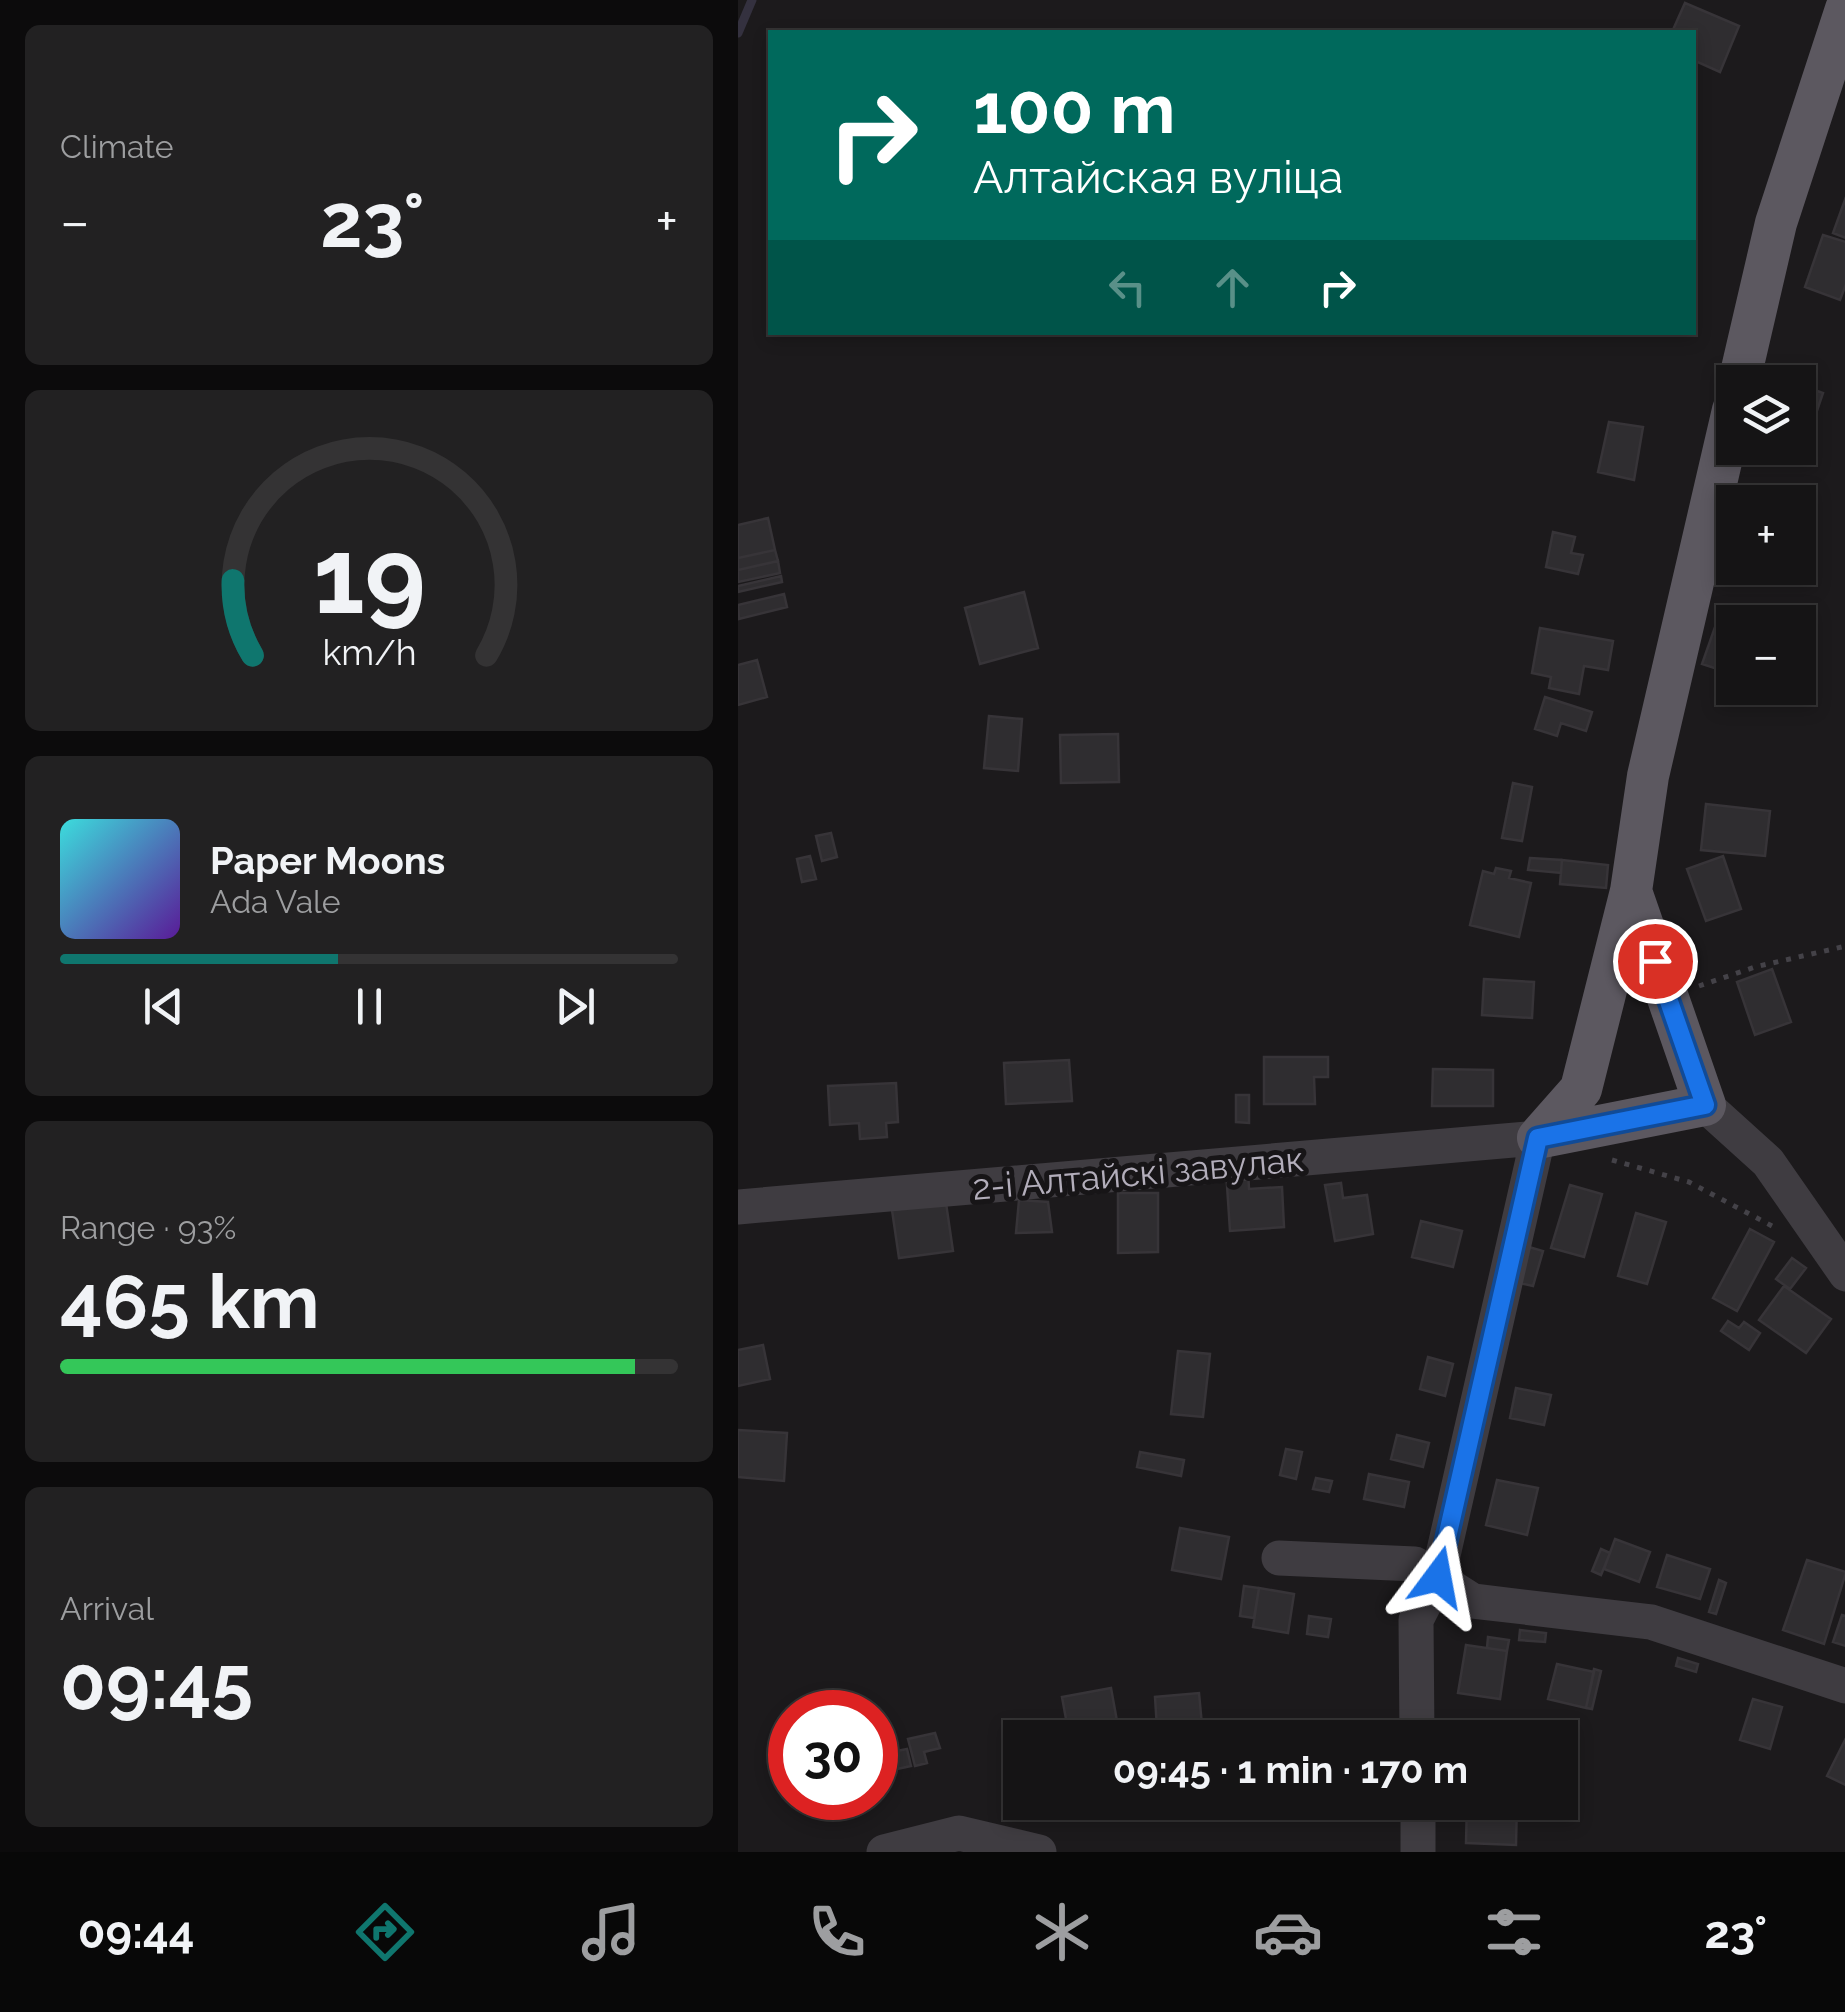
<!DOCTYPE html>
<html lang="en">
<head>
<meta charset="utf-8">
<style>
	body { margin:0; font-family:Raleway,sans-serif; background:#222122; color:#f1f3f6; height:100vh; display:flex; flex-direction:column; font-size:38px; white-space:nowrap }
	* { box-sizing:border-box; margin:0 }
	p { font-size:32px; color:#9d9ea0 }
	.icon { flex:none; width:55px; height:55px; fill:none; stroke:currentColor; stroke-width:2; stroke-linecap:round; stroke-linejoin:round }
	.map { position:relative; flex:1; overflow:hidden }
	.drawer { display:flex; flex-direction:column; gap:25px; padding:25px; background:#0c0b0c; width:738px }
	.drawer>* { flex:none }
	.guide { position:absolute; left:30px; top:30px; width:928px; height:305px; border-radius:0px; box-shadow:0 5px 15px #0003,0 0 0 2px #343334; background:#00695c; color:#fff; overflow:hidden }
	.fabs { position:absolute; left:978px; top:365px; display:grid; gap:20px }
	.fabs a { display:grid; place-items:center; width:100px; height:100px; border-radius:0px; background:#151415; box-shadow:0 5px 15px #0003,0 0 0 2px #343334; font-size:50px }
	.speed { position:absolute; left:30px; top:1690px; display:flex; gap:20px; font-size:50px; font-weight:700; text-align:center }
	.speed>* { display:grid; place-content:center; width:130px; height:130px; border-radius:50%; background:#151415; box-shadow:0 5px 15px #0003,0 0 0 2px #343334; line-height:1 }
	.speed .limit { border:15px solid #d22; background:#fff; color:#111 }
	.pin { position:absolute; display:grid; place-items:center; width:85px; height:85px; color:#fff; margin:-42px; border:5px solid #fff; border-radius:50%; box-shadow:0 2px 10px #0007 }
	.me { position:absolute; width:110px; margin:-55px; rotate:13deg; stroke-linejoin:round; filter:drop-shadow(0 0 8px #0008) }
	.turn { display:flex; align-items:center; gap:35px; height:210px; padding:0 40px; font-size:45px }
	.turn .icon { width:130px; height:130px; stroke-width:2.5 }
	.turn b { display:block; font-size:70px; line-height:85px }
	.lanes { display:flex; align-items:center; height:95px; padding:0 40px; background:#0003; justify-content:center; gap:50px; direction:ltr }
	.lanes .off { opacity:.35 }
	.big { font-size:75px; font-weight:700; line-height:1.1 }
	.drawer .widget { flex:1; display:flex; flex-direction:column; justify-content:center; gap:15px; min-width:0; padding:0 35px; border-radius:15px; background:#222122 }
	.drawer .dial { align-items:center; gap:0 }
	.dial svg { height:260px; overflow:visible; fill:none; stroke:#343334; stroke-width:7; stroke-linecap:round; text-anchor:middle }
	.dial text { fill:#f1f3f6; stroke:none }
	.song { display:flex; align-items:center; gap:30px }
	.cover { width:120px; height:120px; border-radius:15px; background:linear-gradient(135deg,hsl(180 70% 55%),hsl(270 70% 35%)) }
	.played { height:10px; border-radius:5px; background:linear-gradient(90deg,#0f766e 45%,#343334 45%) }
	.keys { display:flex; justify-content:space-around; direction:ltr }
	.heat { display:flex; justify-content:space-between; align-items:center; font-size:55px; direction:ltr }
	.charge { height:15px; border-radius:8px; background:linear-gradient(90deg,#34c759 93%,#343334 0) }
	.trip { position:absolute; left:265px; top:1720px; width:575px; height:100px; border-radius:0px; background:#151415; box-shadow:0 5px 15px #0003,0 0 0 2px #343334; font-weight:700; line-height:100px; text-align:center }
	.menu { display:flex; height:160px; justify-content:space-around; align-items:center; background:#080808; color:#9d9ea0 }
	.menu .icon { width:70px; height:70px }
	.menu .selected { color:#0f766e }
	.menu b { font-size:45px; color:#f1f3f6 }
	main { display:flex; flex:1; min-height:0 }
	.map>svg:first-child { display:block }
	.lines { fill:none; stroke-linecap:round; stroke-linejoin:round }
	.stream { stroke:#34313f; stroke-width:9 }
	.building { fill:#2f2d30; stroke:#373438; stroke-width:2.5 }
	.path { stroke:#444248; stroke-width:5; stroke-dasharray:5 8; stroke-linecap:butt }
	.minor { stroke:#3f3c41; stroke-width:35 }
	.major { stroke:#5c5860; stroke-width:42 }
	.route-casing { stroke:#114b97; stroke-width:25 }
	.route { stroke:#1a73e8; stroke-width:18 }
	.labels { text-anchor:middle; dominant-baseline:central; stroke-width:10; stroke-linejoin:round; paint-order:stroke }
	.street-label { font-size:35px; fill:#b3aebb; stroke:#171517 }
</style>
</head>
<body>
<main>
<section class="drawer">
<div class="widget"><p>Climate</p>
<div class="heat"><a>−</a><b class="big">23°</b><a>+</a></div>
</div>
<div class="widget dial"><svg viewBox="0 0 100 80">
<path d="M14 69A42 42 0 1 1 86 69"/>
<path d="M14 69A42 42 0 0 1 8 46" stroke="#0f766e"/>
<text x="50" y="56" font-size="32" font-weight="700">19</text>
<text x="50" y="72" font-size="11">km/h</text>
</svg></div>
<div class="widget">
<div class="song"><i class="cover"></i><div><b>Paper Moons</b><p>Ada Vale</p></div></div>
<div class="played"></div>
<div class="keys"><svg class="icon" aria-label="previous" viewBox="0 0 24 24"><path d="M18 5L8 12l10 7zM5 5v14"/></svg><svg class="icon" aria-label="pause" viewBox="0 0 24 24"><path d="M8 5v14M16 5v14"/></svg><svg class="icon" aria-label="next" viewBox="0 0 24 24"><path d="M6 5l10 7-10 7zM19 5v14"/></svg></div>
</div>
<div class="widget"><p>Range · 93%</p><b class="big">465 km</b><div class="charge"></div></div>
<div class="widget"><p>Arrival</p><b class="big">09:45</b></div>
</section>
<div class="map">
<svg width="1108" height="1852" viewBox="0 0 1108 1852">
	<rect width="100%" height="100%" fill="#1c1a1c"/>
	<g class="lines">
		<path class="stream" d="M0 33 14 0"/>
	</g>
	<path class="building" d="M947 3 1001 26 982 72 955 60V32H934Z
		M1108 197V238L1095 233Z
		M1085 235 1108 242V284L1102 300 1067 287Z
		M1060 384 1085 393 1067 446 1060 444Z
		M871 422 905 427 896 480 860 472Z
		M30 518 37 550 0 558V525Z
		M815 532 837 537 833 553 845 555 840 574 808 567Z
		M37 550 40 561 0 570V558Z
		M40 561 42 573 0 582V570Z
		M1000 568H1054L1049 585Z
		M43 576 44 582 0 592V586Z
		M286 592 300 648 242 664 227 608Z
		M46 594 49 607 1 619 0 605Z
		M983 610 1017 622H995V674L964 664Z
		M802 628 875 641 870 670 846 666 841 694 811 688 813 677 794 673Z
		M19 660 29 697 0 705V665Z
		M807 697 854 712 848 731 823 723 819 736 797 729Z
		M251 716 284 719 280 771 246 768Z
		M380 734 381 782 323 783 322 735Z
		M775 783 794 787 784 841 764 838Z
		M968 804 1032 811 1027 856 963 850Z
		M93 833 99 857 84 861 78 836Z
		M72 856 78 879 64 882 59 859Z
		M985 856 1003 909 968 921 949 869Z
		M792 858 824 860 823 873 790 870Z
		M824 860 870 865 868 888 822 884Z
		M758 868 773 871 771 878 793 883 781 937 732 925 745 871 756 874Z
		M1034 969 1053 1022 1017 1035 999 982Z
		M746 979 796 982 794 1018 744 1015Z
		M526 1057H590V1077H576L577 1104H526Z
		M331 1060 334 1101 268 1104 266 1063Z
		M695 1069 755 1070V1106H694Z
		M158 1083 160 1122 148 1123 149 1137 122 1139 121 1123 92 1125 90 1086Z
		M498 1095H511V1123L498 1122Z
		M510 1169 511 1189 544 1187 546 1227 492 1231 488 1170Z
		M603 1183 605 1198 629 1195 635 1234 597 1241 587 1185Z
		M832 1185 864 1194 846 1257 813 1248Z
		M380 1193H420V1252L380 1253Z
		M281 1200 310 1202 314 1232 278 1233Z
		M208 1203 215 1251 161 1258 154 1210Z
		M898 1213 928 1222 909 1284 880 1276Z
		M683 1221 724 1231 715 1267 674 1257Z
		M1012 1229 1036 1242 999 1311 975 1298Z
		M791 1247 805 1251 795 1286 782 1283Z
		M1054 1258 1068 1268 1052 1289 1038 1279Z
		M1046 1286 1093 1319 1068 1353 1021 1320Z
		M990 1321 1001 1328 1006 1322 1022 1333 1011 1350 983 1331Z
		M25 1345 32 1379 0 1386V1350Z
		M440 1351 472 1354 465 1417 433 1414Z
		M690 1357 715 1364 707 1396 682 1389Z
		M778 1388 813 1395 806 1425 772 1418Z
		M0 1430 49 1433 46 1481 0 1477Z
		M659 1435 691 1443 685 1467 653 1459Z
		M548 1449 564 1452 558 1479 542 1475Z
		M402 1452 446 1460 443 1476 399 1467Z
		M631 1474 671 1482 666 1507 626 1499Z
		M578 1478 594 1481 591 1492 575 1489Z
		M759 1480 800 1488 789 1535 748 1525Z
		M442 1528 491 1537 483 1579 434 1570Z
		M877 1539 912 1552 901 1582 866 1569Z
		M863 1549 872 1553 863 1575 854 1571Z
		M929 1555 972 1569 962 1599 919 1587Z
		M1069 1560 1108 1572 1086 1644 1045 1630Z
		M981 1580 988 1583 978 1614 971 1612Z
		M506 1586 521 1588 516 1618 502 1616Z
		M521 1588 556 1594 550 1633 515 1627Z
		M1104 1615 1108 1616V1646L1095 1642Z
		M571 1616 593 1619 590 1637 569 1634Z
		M782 1630 808 1633 807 1642 781 1640Z
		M750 1637 771 1640 769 1651 749 1648Z
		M728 1645 769 1651 762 1699 720 1693Z
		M940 1658 960 1664 958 1672 938 1666Z
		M819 1664 856 1672 848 1708 810 1699Z
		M856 1669 863 1671 854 1709 848 1708Z
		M373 1688 379 1721 330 1730 324 1697Z
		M461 1693 464 1725 419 1729 417 1697Z
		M1015 1699 1044 1707 1032 1749 1002 1740Z
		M197 1733 202 1748 186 1752 189 1763 177 1766 170 1739Z
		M1108 1738V1785L1089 1776Z
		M169 1749 173 1766 159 1769 154 1752Z
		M83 1798H129L130 1803 87 1812Z
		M729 1802H779L778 1845 728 1843Z"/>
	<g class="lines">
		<path class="path" d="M961 986 1017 967 1108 946
			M874 1160 951 1182 1034 1226"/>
		<path class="minor" d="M967 1105 1030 1162 1108 1274
			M0 1207 800 1138 700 1577 678 1620 679 1738
			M541 1558 677 1564 735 1601 913 1622 1108 1686
			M680 1802V1852
			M146 1852 221 1833 301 1852"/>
		<path class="major" d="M1001 382 1038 223 1108 9
			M893 891 967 1105 800 1138 843 1089 893 891 910 776 995 410"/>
	</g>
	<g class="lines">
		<defs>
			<path id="route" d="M700 1577 800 1138 967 1105 917 961"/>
		</defs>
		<use href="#route" class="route-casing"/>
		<use href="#route" class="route"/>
	</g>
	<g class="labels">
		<g class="street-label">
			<text transform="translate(400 1173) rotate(-5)">2-і Алтайскі завулак</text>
		</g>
	</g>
</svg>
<div class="fabs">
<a><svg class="icon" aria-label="layers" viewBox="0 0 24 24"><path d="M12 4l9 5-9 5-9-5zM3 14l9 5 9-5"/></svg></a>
<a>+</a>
<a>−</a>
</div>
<div class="speed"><div class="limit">30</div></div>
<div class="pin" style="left:917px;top:961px;background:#d93025"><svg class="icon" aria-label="arrive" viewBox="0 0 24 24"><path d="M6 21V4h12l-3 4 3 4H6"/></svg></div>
<svg class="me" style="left:700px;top:1577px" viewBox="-20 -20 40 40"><path d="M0-17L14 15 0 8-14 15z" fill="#1a73e8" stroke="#fff" stroke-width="4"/></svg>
<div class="trip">09:45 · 1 min · 170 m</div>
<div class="guide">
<div class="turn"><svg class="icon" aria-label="right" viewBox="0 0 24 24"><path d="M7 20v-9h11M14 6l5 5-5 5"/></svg><div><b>100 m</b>Алтайская вуліца</div></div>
<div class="lanes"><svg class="icon off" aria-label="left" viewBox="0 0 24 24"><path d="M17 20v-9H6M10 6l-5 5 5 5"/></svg><svg class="icon off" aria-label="ahead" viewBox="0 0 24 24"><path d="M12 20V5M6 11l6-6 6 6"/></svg><svg class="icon" aria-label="right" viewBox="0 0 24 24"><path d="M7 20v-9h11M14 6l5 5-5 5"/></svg></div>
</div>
</div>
</main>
<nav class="menu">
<b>09:44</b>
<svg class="icon selected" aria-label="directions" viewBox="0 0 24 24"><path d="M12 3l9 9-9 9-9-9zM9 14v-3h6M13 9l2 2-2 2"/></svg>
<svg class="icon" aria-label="music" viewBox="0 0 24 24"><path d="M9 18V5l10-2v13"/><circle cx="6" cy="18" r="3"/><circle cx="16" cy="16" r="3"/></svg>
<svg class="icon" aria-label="phone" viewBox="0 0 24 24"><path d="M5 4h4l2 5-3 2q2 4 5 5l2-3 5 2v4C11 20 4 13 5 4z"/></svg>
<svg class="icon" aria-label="climate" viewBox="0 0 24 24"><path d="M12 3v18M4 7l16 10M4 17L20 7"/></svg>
<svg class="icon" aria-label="car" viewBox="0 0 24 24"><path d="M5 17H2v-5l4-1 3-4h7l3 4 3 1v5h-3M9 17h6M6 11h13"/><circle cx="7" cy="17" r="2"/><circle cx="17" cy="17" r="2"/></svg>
<svg class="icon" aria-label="filters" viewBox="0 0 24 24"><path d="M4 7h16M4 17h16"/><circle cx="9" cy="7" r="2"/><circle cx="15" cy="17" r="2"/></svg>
<b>23°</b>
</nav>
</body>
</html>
